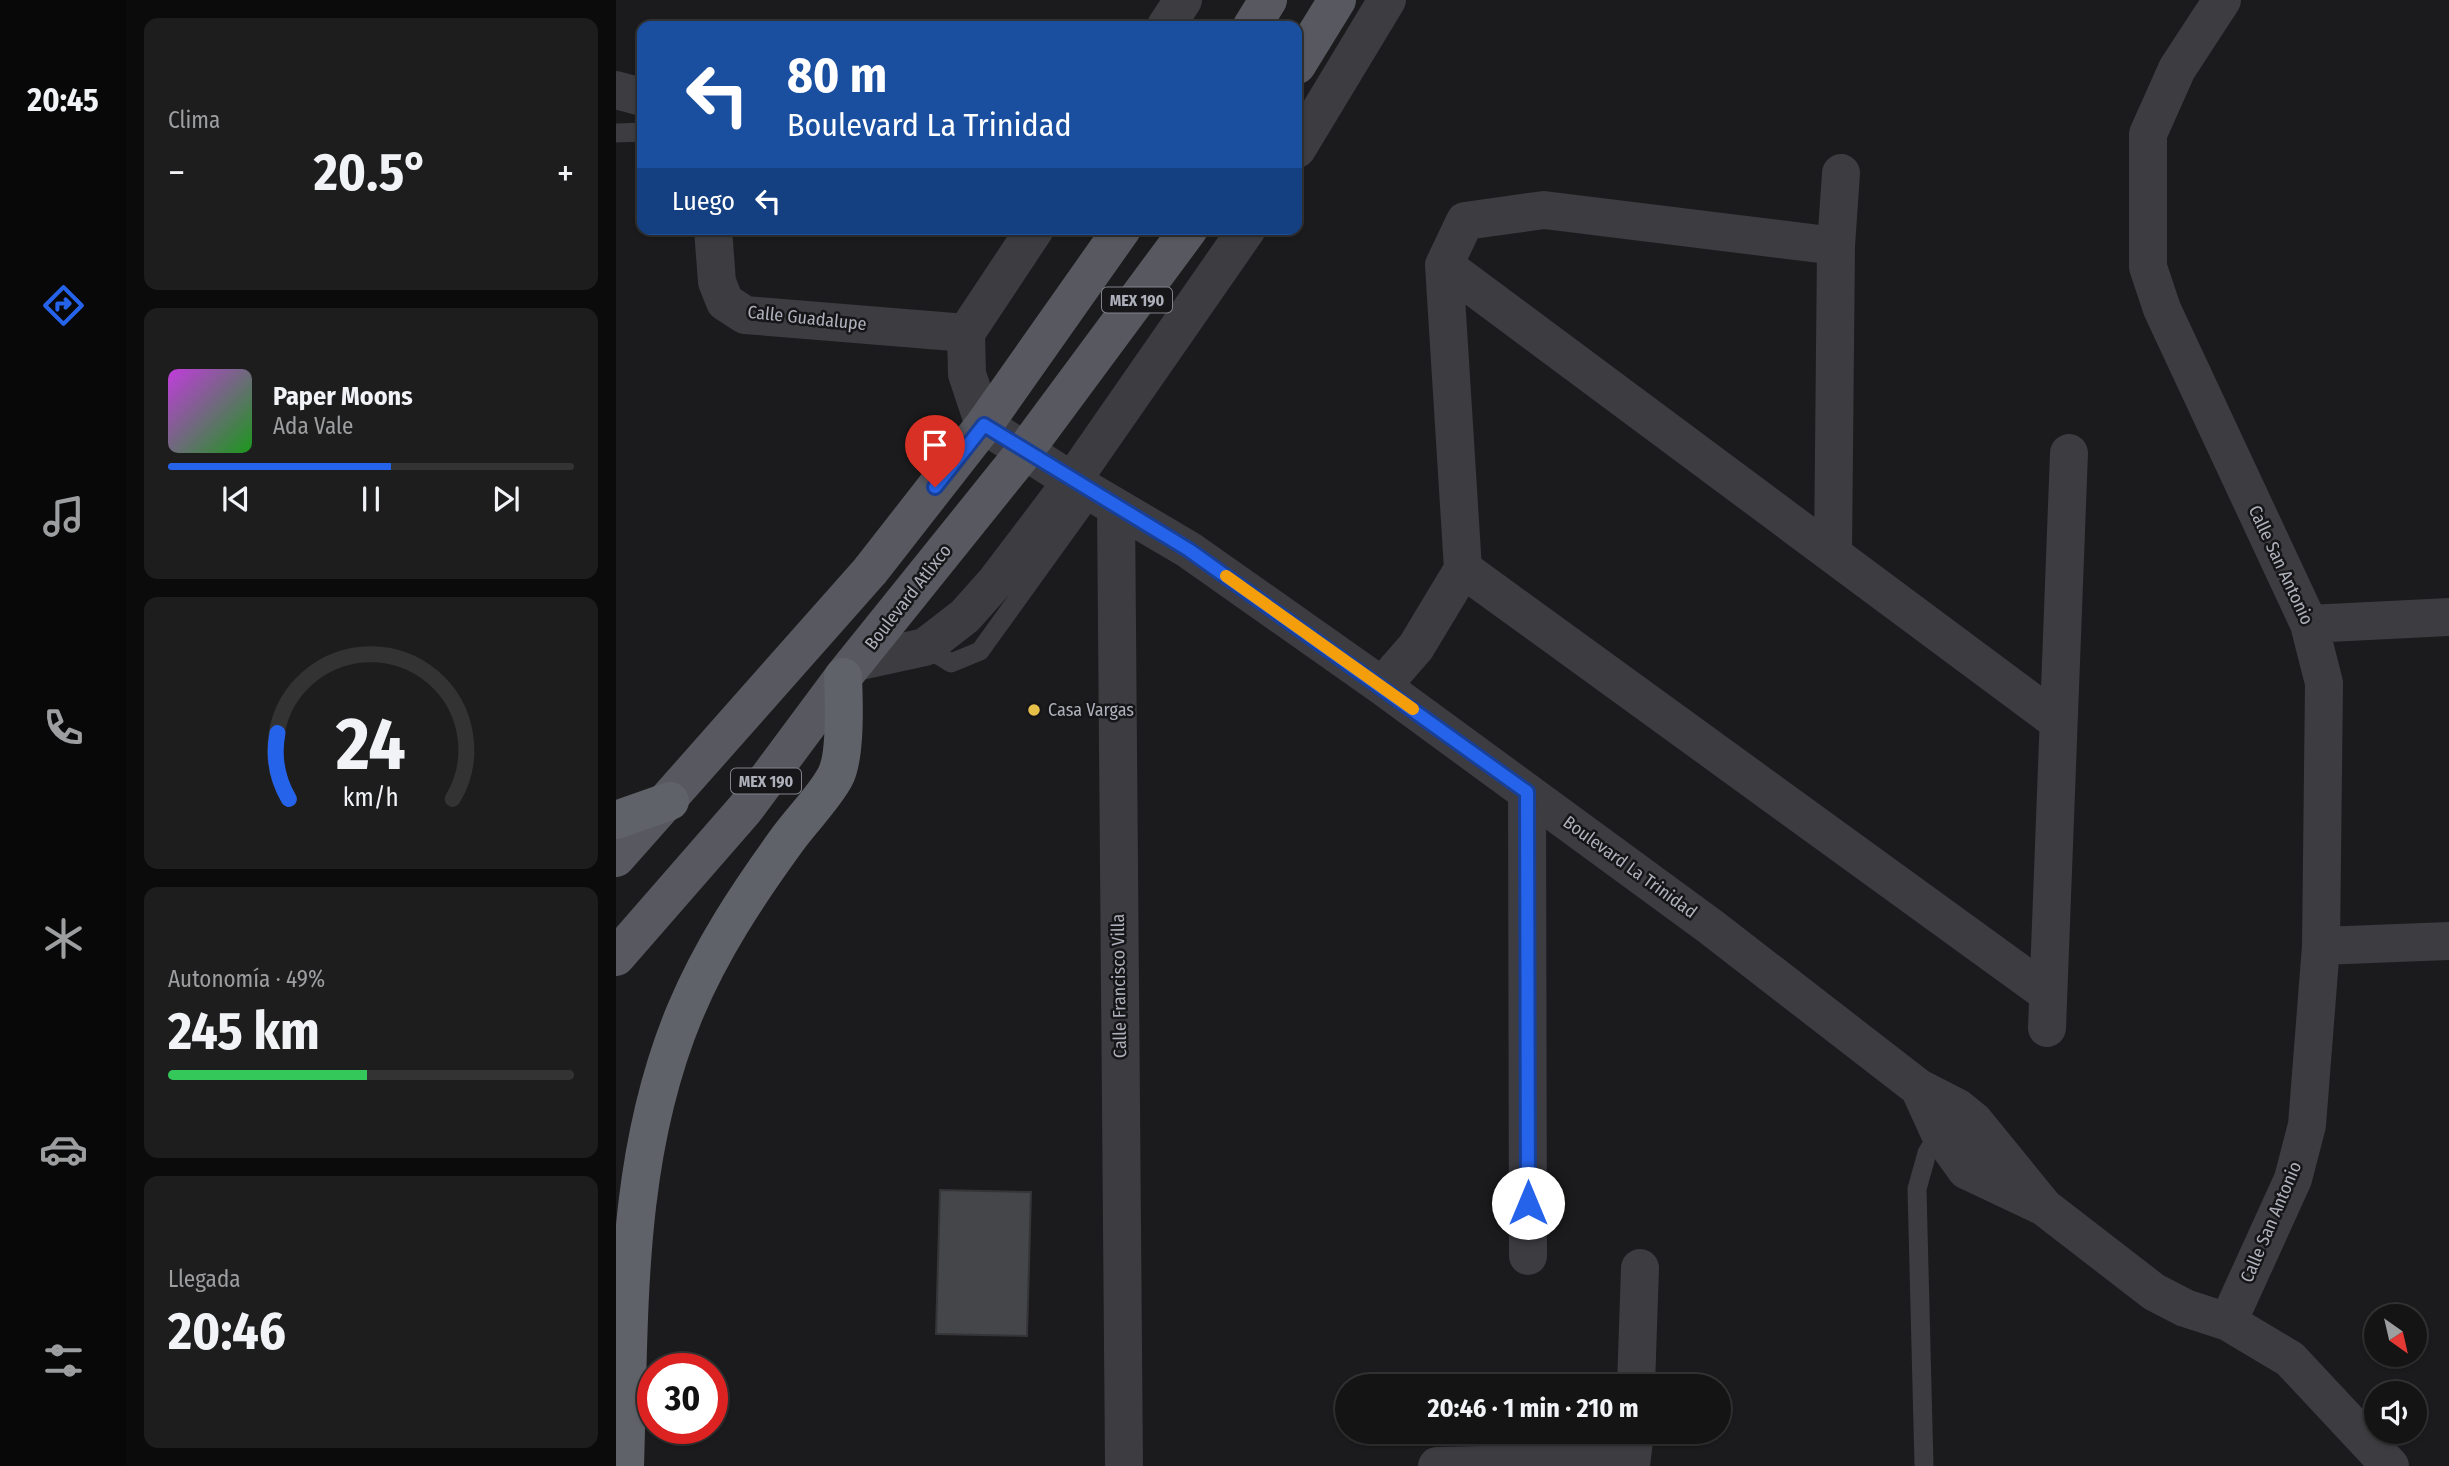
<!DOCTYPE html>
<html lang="es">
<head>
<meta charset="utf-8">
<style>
	body { margin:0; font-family:"Fira Sans Condensed",sans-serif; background:#1d1d1e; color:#f1f3f6; height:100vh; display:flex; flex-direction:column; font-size:26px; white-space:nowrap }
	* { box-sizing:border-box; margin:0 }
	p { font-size:23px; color:#9d9ea0 }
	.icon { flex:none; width:38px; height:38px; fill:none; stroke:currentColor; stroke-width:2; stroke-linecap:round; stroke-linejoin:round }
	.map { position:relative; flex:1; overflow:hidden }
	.panel { display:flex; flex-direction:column; gap:18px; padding:18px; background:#0b0b0c; width:490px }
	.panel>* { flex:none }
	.guide { position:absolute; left:21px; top:21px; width:665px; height:214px; border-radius:14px; box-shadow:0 2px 5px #0004,0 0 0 2px #333334; background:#1a4fa0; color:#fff; overflow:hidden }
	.needle { width:46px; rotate:146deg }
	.fabs { position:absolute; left:1748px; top:1304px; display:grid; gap:14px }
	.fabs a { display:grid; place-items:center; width:63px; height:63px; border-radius:50%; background:#141415; box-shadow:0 2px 5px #0004,0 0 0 2px #333334; font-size:35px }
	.speed { position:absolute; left:21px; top:1353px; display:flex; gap:14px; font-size:35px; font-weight:700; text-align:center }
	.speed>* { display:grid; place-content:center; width:91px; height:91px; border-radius:50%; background:#141415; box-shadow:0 2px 5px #0004,0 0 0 2px #333334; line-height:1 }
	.speed .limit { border:10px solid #d22; background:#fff; color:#111 }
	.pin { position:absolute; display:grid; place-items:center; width:60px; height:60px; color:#fff; margin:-72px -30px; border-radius:50% 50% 50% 0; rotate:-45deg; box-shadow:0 0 7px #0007 }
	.pin .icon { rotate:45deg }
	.me { position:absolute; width:77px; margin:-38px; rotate:0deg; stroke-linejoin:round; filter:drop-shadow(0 0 5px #0008) }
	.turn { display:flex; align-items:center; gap:24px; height:147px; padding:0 35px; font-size:32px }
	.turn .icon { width:91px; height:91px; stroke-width:2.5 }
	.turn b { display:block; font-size:49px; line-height:60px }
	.then { display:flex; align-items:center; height:66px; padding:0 35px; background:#0003; gap:14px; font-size:26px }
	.big { font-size:52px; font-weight:700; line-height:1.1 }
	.panel .card { flex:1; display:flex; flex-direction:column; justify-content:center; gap:10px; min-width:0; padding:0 24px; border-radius:14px; background:#1d1d1e }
	.panel .dial { align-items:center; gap:0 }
	.dial svg { height:182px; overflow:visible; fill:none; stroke:#333334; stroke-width:7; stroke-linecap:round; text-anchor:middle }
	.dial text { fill:#f1f3f6; stroke:none }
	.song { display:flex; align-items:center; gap:21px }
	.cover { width:84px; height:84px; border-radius:10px; background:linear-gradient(135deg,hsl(290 70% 55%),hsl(120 70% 35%)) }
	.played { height:7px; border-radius:4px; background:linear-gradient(90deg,#2563eb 55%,#333334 55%) }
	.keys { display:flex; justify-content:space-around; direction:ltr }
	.heat { display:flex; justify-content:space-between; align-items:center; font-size:38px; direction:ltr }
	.charge { height:10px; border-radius:5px; background:linear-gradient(90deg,#34c759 49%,#333334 0) }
	.trip { position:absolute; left:719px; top:1374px; width:396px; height:70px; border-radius:35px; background:#141415; box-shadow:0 2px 5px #0004,0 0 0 2px #333334; font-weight:700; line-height:70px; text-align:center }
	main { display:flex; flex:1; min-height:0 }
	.tab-bar { display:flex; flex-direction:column; width:126px; justify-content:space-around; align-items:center; background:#080808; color:#9d9ea0 }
	.tab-bar .icon { width:49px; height:49px }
	.tab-bar .selected { color:#2563eb }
	.tab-bar b { font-size:32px; color:#f1f3f6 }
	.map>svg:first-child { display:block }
	.building { fill:#454649; stroke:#353538; stroke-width:2 }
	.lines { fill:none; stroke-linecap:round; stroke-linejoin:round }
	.service { stroke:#3c3c41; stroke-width:19 }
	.minor { stroke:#3c3c41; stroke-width:38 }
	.tertiary { stroke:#3c3c41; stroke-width:38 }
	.primary { stroke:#585960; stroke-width:38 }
	.trunk { stroke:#606269; stroke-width:38 }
	.route-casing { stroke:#184099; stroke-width:18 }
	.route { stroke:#2563eb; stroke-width:12 }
	.slow { stroke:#f59e0b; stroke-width:12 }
	.poi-dot { fill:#e6c049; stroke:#161518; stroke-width:2.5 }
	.labels { text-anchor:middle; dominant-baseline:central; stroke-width:5; stroke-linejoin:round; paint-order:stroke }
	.shield { fill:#161518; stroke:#80828a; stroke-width:2 }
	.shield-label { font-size:16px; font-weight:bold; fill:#aeb1bb }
	.street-label { font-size:18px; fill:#aeb1bb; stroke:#161518 }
	.poi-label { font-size:18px; fill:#aeb1bb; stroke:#161518; text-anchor:start }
</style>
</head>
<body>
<main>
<nav class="tab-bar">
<b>20:45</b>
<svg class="icon selected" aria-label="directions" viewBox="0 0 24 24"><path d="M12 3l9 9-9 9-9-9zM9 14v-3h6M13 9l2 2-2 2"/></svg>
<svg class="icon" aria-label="music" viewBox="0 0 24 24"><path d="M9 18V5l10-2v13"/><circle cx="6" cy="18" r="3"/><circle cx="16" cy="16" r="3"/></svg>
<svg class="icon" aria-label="phone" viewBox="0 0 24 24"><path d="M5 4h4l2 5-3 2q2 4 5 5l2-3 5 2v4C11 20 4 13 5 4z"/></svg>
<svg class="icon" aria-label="climate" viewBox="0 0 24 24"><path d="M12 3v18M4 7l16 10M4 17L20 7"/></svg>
<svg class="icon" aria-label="car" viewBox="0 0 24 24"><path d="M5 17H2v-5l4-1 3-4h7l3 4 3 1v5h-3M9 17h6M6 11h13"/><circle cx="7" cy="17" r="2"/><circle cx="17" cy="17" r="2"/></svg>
<svg class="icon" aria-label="filters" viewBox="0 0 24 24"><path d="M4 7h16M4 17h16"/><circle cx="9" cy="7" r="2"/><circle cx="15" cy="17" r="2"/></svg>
</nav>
<section class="panel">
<div class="card"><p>Clima</p>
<div class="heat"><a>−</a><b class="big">20.5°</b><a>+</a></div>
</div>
<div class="card">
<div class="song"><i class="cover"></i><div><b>Paper Moons</b><p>Ada Vale</p></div></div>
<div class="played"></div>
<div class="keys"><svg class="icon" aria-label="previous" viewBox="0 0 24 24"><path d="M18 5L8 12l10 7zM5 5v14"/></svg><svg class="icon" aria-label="pause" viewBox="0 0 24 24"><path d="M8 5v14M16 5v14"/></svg><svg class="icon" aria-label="next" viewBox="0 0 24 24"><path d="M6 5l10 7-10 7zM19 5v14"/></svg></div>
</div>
<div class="card dial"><svg viewBox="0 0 100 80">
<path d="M14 69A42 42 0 1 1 86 69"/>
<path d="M14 69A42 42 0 0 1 9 40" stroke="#2563eb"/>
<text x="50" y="56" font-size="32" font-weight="700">24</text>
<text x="50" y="72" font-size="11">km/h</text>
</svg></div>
<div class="card"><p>Autonomía · 49%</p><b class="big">245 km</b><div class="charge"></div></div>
<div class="card"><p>Llegada</p><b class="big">20:46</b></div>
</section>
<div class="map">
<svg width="1833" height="1466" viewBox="0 0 1833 1466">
	<rect width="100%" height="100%" fill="#1b1a1c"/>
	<path class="building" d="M324 1190 415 1192 411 1336 320 1334Z"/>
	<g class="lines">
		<path class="service" d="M0 133 26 132
			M309 647 335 663 364 651 477 494
			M1308 1466 1301 1189 1311 1153 1326 1128"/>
		<path class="minor" d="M1606 0 1561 69 1532 134V267L1546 309 1693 624 1708 683 1705 946 1691 1125 1677 1179 1612 1322
			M0 90 26 97
			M97 229 101 282 109 302 129 315 350 333
			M828 265 1441 721
			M456 481 573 550 766 686 1095 927 1303 1088 1342 1108 1358 1121 1428 1207
			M500 507 508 1466
			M1217 553 1220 246 1225 173
			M847 569 1431 993
			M1693 624 1833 617
			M766 686 800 647 847 569 828 265 849 221 928 210 1220 246
			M911 792 912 1256
			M1705 946 1833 941
			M1431 1028 1453 453
			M1303 1088 1323 1132 1350 1170 1428 1207 1538 1292 1569 1308 1612 1322 1674 1359 1774 1466
			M1020 1386 1024 1268
			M821 1466 995 1462 1006 1466
			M1015 1466 1019 1432"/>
		<path class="tertiary" d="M550 26 567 0
			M681 149 771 0
			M419 229 350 333 351 374 368 425 456 481
			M240 662 309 647 349 616 381 580 456 481 631 229"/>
		<path class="primary" d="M636 26 652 0
			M681 65 721 0
			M0 858 254 571 368 425 506 229
			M0 957 129 809 227 677 408 452 573 229"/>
		<path class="trunk" d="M0 820 54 801
			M9 1466C14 1311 8 1159 69 1012 95 950 131 895 171 840 186 819 207 799 219 777 230 757 228 701 227 677"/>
	</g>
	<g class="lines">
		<defs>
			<path id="route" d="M319 487 368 425 573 550 911 792 912 1203"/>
		</defs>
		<use href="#route" class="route-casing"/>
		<use href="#route" class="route"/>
		<path class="slow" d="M610 576 797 709"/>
	</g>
	<circle class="poi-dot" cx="418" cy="710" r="7"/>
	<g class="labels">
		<g class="shield">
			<rect x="486" y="287.5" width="70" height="25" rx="5"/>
			<rect x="115" y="768.5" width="70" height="25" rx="5"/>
		</g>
		<g class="shield-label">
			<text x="521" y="300">MEX 190</text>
			<text x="150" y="781">MEX 190</text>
		</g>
		<g class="street-label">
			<text transform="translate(191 318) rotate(6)">Calle Guadalupe</text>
			<text transform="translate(1665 565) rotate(65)">Calle San Antonio</text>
			<text transform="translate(292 597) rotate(-52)">Boulevard Atlixco</text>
			<text transform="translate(1014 867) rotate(36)">Boulevard La Trinidad</text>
			<text transform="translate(503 986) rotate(-91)">Calle Francisco Villa</text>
			<text transform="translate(1655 1222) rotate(-67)">Calle San Antonio</text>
		</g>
		<g class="poi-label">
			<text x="432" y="710">Casa Vargas</text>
		</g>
	</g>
</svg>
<div class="fabs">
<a><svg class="needle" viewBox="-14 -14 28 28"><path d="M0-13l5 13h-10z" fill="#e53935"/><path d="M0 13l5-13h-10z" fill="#9d9ea0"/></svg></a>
<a><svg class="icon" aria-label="sound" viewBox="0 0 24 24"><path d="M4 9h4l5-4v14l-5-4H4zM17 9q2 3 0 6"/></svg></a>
</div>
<div class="speed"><div class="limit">30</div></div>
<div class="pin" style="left:319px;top:487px;background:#d93025"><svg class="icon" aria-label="arrive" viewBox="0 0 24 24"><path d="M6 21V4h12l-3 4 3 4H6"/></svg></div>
<svg class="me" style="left:912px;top:1203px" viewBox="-20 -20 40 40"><circle r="19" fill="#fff"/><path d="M0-13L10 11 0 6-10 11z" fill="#2563eb"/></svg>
<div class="trip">20:46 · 1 min · 210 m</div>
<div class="guide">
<div class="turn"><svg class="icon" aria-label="left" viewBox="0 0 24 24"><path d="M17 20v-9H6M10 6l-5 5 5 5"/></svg><div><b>80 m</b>Boulevard La Trinidad</div></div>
<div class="then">Luego<svg class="icon" aria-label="left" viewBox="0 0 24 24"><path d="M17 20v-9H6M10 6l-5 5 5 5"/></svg></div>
</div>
</div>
</main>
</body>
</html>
